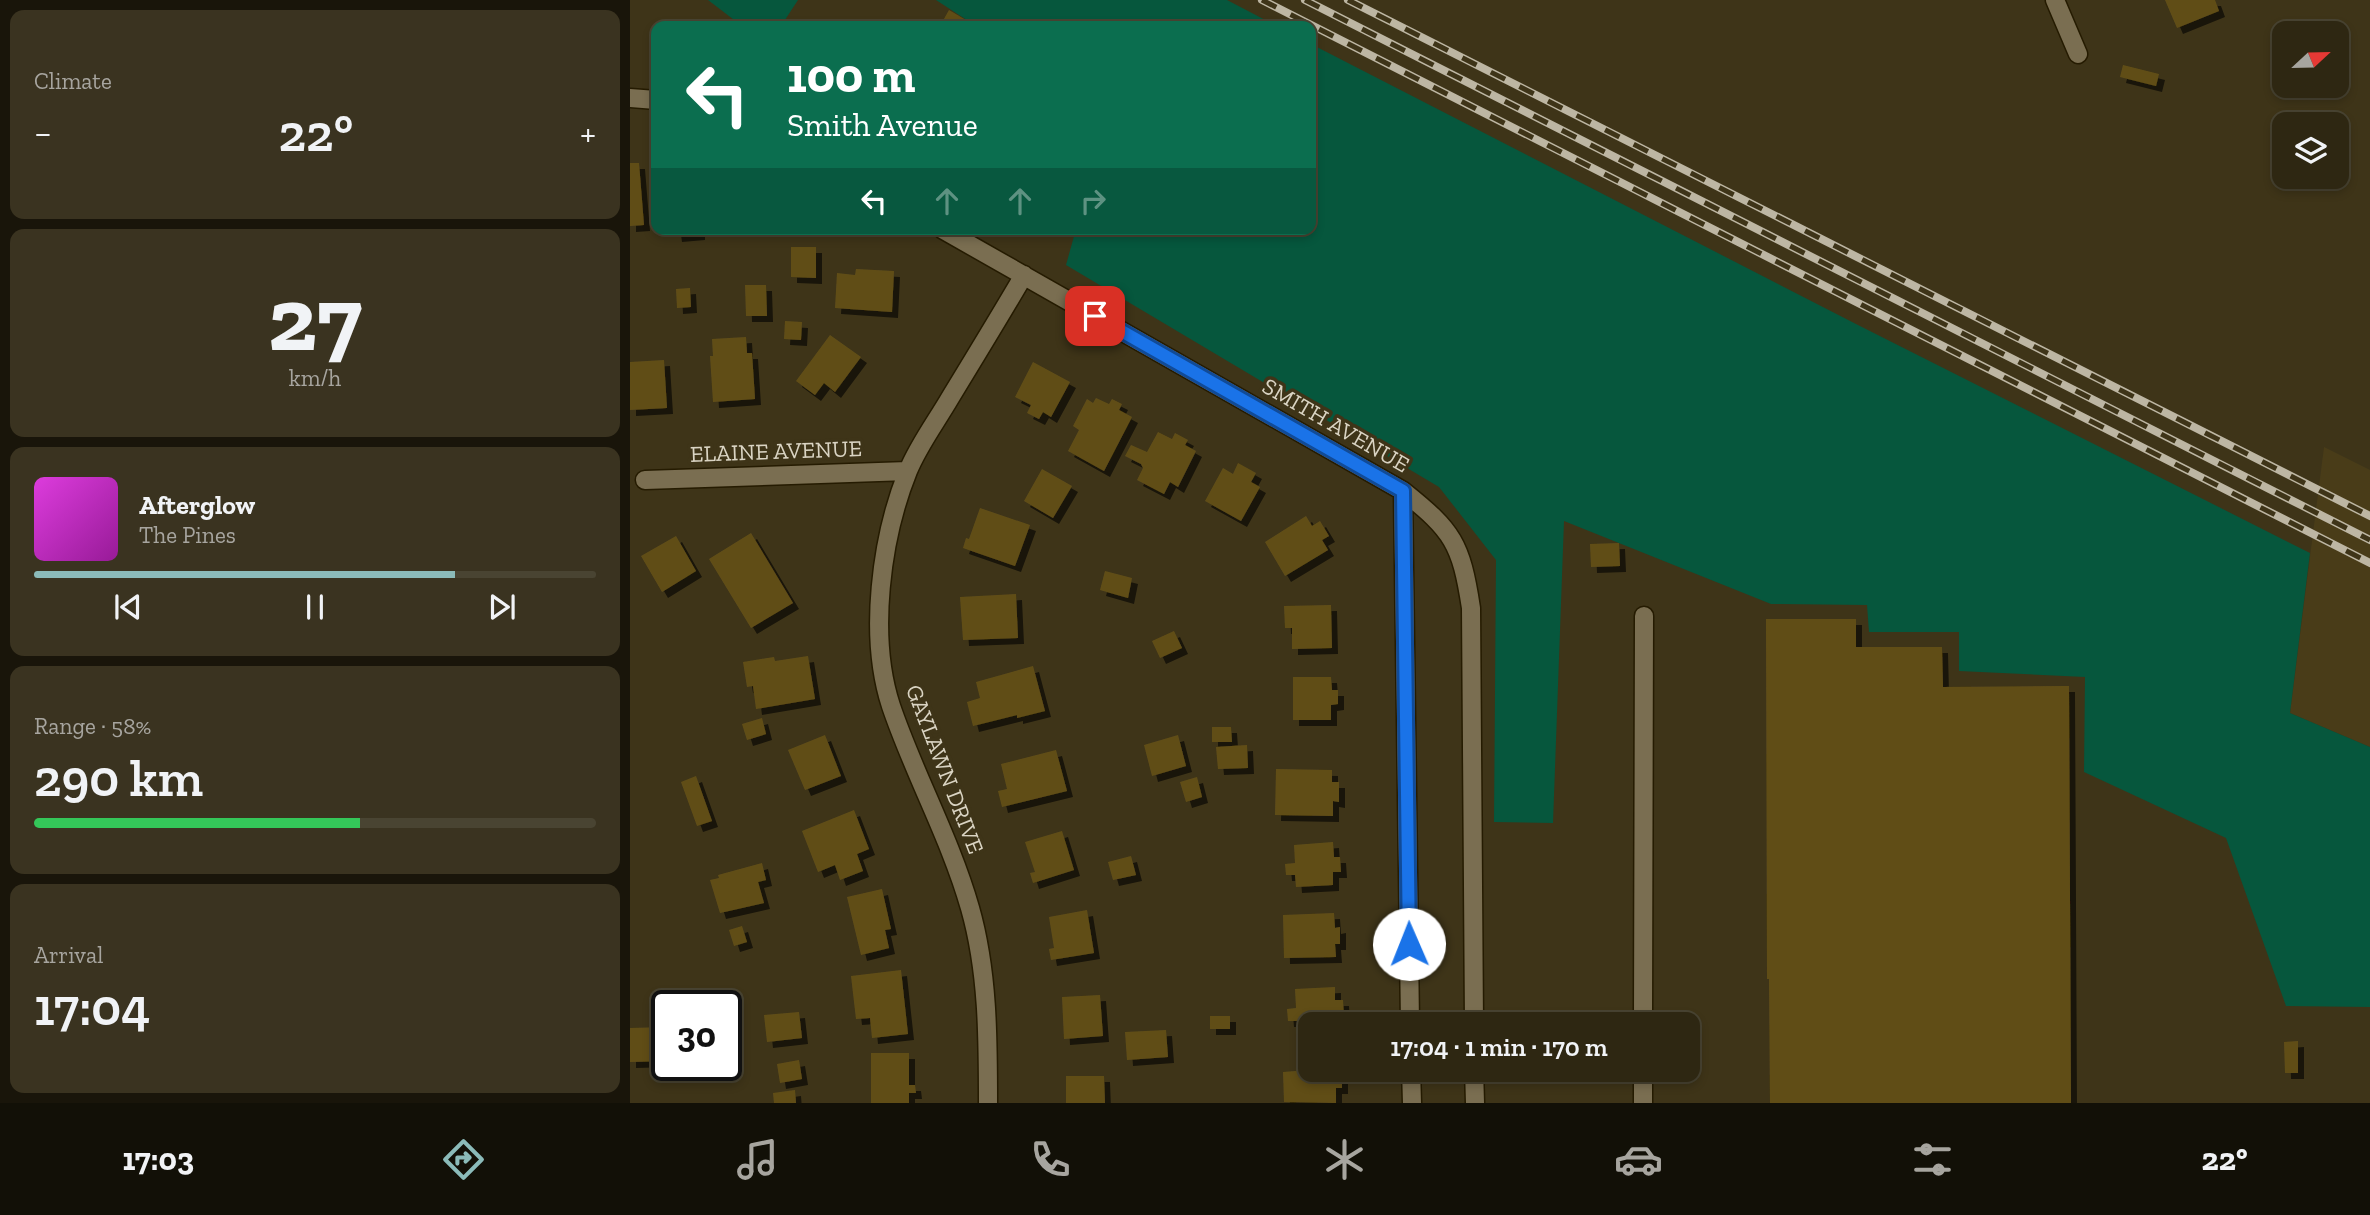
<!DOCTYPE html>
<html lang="en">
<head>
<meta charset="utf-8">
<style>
	body { margin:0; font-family:"Zilla Slab",serif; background:#3a3320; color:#f1f3f6; height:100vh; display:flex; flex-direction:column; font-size:26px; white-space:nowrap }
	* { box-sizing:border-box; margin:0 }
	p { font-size:23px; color:#a7a59f }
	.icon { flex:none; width:38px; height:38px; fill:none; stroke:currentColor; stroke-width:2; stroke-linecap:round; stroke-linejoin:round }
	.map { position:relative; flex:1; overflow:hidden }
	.side { display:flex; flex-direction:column; gap:10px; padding:10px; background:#19150a; width:630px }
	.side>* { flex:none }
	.guide { position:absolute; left:21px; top:21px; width:665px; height:214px; border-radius:14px; box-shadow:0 4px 10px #0003,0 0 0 2px #494432; background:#0b6e4f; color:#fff; overflow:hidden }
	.needle { width:46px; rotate:68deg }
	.controls { position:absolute; left:1642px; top:21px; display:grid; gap:14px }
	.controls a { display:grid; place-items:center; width:77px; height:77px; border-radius:14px; background:#2e2712; box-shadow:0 4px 10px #0003,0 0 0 2px #494432; font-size:35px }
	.speed { position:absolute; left:21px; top:990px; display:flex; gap:14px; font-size:35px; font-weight:700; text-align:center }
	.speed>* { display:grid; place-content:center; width:91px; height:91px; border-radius:50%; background:#2e2712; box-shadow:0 4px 10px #0003,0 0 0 2px #494432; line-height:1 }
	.speed .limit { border:4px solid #111; border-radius:10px; background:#fff; color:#111 }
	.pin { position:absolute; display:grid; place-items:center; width:60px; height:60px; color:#fff; margin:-30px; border-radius:14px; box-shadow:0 4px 10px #0006 }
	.me { position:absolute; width:77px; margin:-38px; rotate:359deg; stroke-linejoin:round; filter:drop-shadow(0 0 5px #0008) }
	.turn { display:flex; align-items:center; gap:24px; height:147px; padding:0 21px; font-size:32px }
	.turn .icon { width:91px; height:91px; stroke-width:2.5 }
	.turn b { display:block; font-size:49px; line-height:60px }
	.lanes { display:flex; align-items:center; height:66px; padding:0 21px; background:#0003; justify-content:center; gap:35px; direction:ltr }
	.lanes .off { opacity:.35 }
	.big { font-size:52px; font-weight:600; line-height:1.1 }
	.side .tile { flex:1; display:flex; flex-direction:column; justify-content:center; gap:10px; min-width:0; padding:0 24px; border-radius:14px; background:#3a3320 }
	.side .dial { align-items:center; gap:0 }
	.dial b { font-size:91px; line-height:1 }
	.song { display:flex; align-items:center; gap:21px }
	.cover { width:84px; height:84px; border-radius:10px; background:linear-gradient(135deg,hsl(300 70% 55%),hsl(300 70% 35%)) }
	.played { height:7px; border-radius:4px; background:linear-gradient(90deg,#8bbbb9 75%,#494432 75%) }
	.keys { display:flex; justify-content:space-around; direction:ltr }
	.heat { display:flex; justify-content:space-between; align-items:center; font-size:38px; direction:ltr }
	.charge { height:10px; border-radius:5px; background:linear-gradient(90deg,#34c759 58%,#494432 0) }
	.trip { position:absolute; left:668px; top:1012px; width:402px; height:70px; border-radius:14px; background:#2e2712; box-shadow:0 4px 10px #0003,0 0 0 2px #494432; font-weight:600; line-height:70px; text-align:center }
	.menu { display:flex; height:112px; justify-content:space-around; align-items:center; background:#121007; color:#a7a59f }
	.menu .icon { width:49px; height:49px }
	.menu .current { color:#8bbbb9 }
	.menu b { font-size:32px; color:#f1f3f6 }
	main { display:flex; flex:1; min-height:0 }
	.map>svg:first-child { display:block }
	.built { fill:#493c18 }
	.green { fill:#06573d }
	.building { fill:#614e19; filter:url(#shadow) }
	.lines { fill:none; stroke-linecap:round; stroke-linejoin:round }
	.minor-casing { stroke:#251b01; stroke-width:21 }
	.minor { stroke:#7a6e51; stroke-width:18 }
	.rail-casing { stroke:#bdb6a3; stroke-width:8 }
	.rail { stroke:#3e3418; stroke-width:5; stroke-dasharray:16; stroke-linecap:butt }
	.route-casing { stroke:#114b97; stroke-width:18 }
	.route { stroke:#1a73e8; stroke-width:12 }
	.labels { text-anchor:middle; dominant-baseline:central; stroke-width:7; stroke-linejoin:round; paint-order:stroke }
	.street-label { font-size:23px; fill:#dad4c3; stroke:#3e3418 }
</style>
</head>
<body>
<main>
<section class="side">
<div class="tile"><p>Climate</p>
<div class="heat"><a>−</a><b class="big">22°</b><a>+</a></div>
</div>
<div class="tile dial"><b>27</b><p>km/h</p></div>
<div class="tile">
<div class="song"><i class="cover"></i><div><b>Afterglow</b><p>The Pines</p></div></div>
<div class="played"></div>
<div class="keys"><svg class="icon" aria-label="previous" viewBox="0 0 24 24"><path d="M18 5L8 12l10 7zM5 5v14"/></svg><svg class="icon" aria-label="pause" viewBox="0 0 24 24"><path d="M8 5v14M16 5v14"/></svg><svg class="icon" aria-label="next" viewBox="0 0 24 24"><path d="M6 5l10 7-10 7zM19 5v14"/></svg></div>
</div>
<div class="tile"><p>Range · 58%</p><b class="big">290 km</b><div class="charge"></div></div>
<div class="tile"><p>Arrival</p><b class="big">17:04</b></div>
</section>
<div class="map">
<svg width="1740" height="1103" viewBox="0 0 1740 1103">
	<defs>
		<filter id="shadow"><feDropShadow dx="6" dy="6" stdDeviation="0" flood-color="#0009"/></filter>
	</defs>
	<rect width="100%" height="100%" fill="#3e3418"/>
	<path class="built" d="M1694 447 1740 470V747L1660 713Z"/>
	<path class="green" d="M78 0H168L151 26H112Z
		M306 0H597L647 26H346Z
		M681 44 1226 324 1680 553 1660 713 1740 747V1007L1656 1006 1596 838 1454 772 1455 677 1329 671V632H1239L1237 605 1141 604 934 521 923 823 864 822 866 560 809 487 436 265 446 229H681Z"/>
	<path class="building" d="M1535 0H1585L1589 11 1547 28Z
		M319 10 341 23 339 26H310Z
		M221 19 234 26H217Z
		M1493 65 1529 74 1526 86 1490 77Z
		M0 163H9L14 225 0 226Z
		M45 229H69V234L46 236Z
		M161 247H186V278L161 277Z
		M226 269 264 271 262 312 205 308 207 273 225 275Z
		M115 285H136L137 316H116Z
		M60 288 61 307 47 308 46 289Z
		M155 321 172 322 171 340 154 339Z
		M200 335 231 357 205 392 194 383 185 395 166 381Z
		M116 337 117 353H122L125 399 83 402 80 356H83L82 339Z
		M34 360 37 408 0 410V362Z
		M403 362 440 382 421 417 413 412 409 419 397 413 401 405 385 397Z
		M466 398 479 404 482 399 492 404 489 410 502 417 474 471 438 451 449 430 443 426 457 399 463 403Z
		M528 432 542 439 545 433 558 440 555 445 566 451 548 487 540 482 534 494 507 480 513 468 511 464 495 456 501 445 517 452Z
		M608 463 626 473 621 482 630 487 611 521 575 501 593 468 603 474Z
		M412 469 442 486 423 518 394 501Z
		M350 508 400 525 385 566 333 548 336 538 339 539Z
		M676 516 682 526 690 521 699 536 692 540 698 550 655 576 635 542Z
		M121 533 163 603 121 628 79 559Z
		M46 536 66 571 32 592 11 556Z
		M989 543 990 566 961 567 960 544Z
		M475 571 502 578 498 598 470 590Z
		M386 594 388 638 333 640 330 597Z
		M701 605 702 648 662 649V628H655L654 606Z
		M1136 619H1226V647H1312L1313 687 1439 686 1441 1103H1140L1139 979H1137Z
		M544 631 552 648 530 658 522 641Z
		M178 656 185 699 126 709 123 686 117 687 113 662 144 657 145 661Z
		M403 666 415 711 387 718V715L343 726 337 702 350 698 346 682Z
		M663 677H701L702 690H708V704L701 705V720H663Z
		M132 718 136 734 117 740 112 724Z
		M582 727H601L602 742H582Z
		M195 735 211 776 175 790 158 750Z
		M548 735 556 766 522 776 514 745Z
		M617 745 618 768 588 769 586 747Z
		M426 750 437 791 372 807 368 791 377 789 371 764Z
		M646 769 702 770V782H709V802L703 801V816L645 815Z
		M66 776 82 821 67 826 51 782Z
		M567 777 572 797 556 802 550 782Z
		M224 810 239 849 227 854 233 871 210 880 205 865 188 872 172 831Z
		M432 831 444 870 403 883 400 873 405 872 395 842Z
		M703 842 704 857H710L711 872H703V885L666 887 665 875H656L655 864 665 863 664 845Z
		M501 856 506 875 483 880 478 862Z
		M132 863 136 880 128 882 134 903 90 913 80 880 89 878 88 875Z
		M252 889 261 929 255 930 259 948 231 955 217 897Z
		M457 910 464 953 421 960 419 949 424 948 419 917Z
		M704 913 705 928 710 927V944H705L706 957 654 958 653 915Z
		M112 926 117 942 104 946 99 930Z
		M271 970 278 1034 242 1038 240 1018 226 1019 221 976Z
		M705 987V1000H713L714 1017H705V1024H681V1032H668V1021H658L657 1009 666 1008 665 989Z
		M470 995 473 1036 434 1039 432 997Z
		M169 1012 172 1038 137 1042 134 1015Z
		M580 1016H600V1029H580Z
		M37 1027V1061L0 1062V1028Z
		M536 1030 538 1057 497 1060 495 1032Z
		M1668 1041V1073H1655L1654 1042Z
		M241 1053H279V1085H285L286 1093H279V1103H241Z
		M169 1060 172 1079 150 1083 147 1064Z
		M681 1061V1069H706V1074H712V1088H706V1103L654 1102 653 1072 666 1071V1062Z
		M436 1076H474L475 1103H436Z
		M165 1090 166 1103H144L143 1093Z"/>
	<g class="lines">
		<defs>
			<path id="minor" d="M1425 0 1448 54
				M0 98 26 100
				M312 229 773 491C823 531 831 543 841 608L844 1024
				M15 480 278 471
				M773 491 780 1024
				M1013 1024 1014 616
				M781 1069 782 1103
				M844 1069 845 1103
				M358 1103C358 1038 358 971 340 908 320 838 284 774 261 706 238 636 251 538 278 471 288 446 306 422 320 398 345 357 370 316 394 275
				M1013 1103V1069"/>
		</defs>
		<use href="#minor" class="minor-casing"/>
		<use href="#minor" class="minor"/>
		<defs>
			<path id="rail" d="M632 0 1740 563
				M675 0 1740 540
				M718 0 1740 516"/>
		</defs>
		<use href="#rail" class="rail-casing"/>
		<use href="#rail" class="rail"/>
	</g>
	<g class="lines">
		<defs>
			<path id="route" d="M465 316 773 491 779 944"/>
		</defs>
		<use href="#route" class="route-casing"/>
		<use href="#route" class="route"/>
	</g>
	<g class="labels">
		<g class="street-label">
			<text transform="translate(706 425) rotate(30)">SMITH AVENUE</text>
			<text transform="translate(146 451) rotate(-2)">ELAINE AVENUE</text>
			<text transform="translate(315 769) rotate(69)">GAYLAWN DRIVE</text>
		</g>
	</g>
</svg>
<div class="controls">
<a><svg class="needle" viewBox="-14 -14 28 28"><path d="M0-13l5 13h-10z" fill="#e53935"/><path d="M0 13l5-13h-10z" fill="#a7a59f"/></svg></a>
<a><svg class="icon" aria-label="layers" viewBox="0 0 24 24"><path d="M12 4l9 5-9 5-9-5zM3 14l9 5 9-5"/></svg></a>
</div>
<div class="speed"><div class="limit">30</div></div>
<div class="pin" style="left:465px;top:316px;background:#d93025"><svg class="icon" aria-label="arrive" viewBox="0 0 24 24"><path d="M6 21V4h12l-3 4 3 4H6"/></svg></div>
<svg class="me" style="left:779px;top:944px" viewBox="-20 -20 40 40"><circle r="19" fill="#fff"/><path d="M0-13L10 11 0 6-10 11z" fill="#1a73e8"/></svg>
<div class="trip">17:04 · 1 min · 170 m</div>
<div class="guide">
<div class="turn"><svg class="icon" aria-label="left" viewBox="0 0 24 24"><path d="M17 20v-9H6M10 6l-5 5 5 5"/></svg><div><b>100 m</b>Smith Avenue</div></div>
<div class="lanes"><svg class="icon" aria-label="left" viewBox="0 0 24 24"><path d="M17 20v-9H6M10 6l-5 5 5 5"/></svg><svg class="icon off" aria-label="ahead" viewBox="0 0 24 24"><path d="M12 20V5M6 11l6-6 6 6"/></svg><svg class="icon off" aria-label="ahead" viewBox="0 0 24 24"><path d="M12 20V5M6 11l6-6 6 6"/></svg><svg class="icon off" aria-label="right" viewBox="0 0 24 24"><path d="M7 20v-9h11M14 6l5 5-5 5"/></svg></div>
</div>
</div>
</main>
<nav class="menu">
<b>17:03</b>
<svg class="icon current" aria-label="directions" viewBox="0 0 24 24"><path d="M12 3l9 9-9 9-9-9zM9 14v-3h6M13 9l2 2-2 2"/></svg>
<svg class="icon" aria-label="music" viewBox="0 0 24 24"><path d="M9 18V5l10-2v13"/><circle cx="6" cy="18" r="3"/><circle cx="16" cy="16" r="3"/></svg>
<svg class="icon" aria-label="phone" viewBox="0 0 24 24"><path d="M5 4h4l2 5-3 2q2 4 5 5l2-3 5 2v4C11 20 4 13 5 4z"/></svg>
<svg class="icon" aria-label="climate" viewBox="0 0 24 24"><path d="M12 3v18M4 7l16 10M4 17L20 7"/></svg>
<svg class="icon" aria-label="car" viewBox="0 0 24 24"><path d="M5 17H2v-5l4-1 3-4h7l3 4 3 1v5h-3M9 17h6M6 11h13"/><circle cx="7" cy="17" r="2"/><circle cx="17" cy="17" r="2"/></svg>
<svg class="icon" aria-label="filters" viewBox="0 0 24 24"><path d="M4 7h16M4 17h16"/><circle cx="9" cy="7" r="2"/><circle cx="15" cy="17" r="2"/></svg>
<b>22°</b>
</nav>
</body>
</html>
